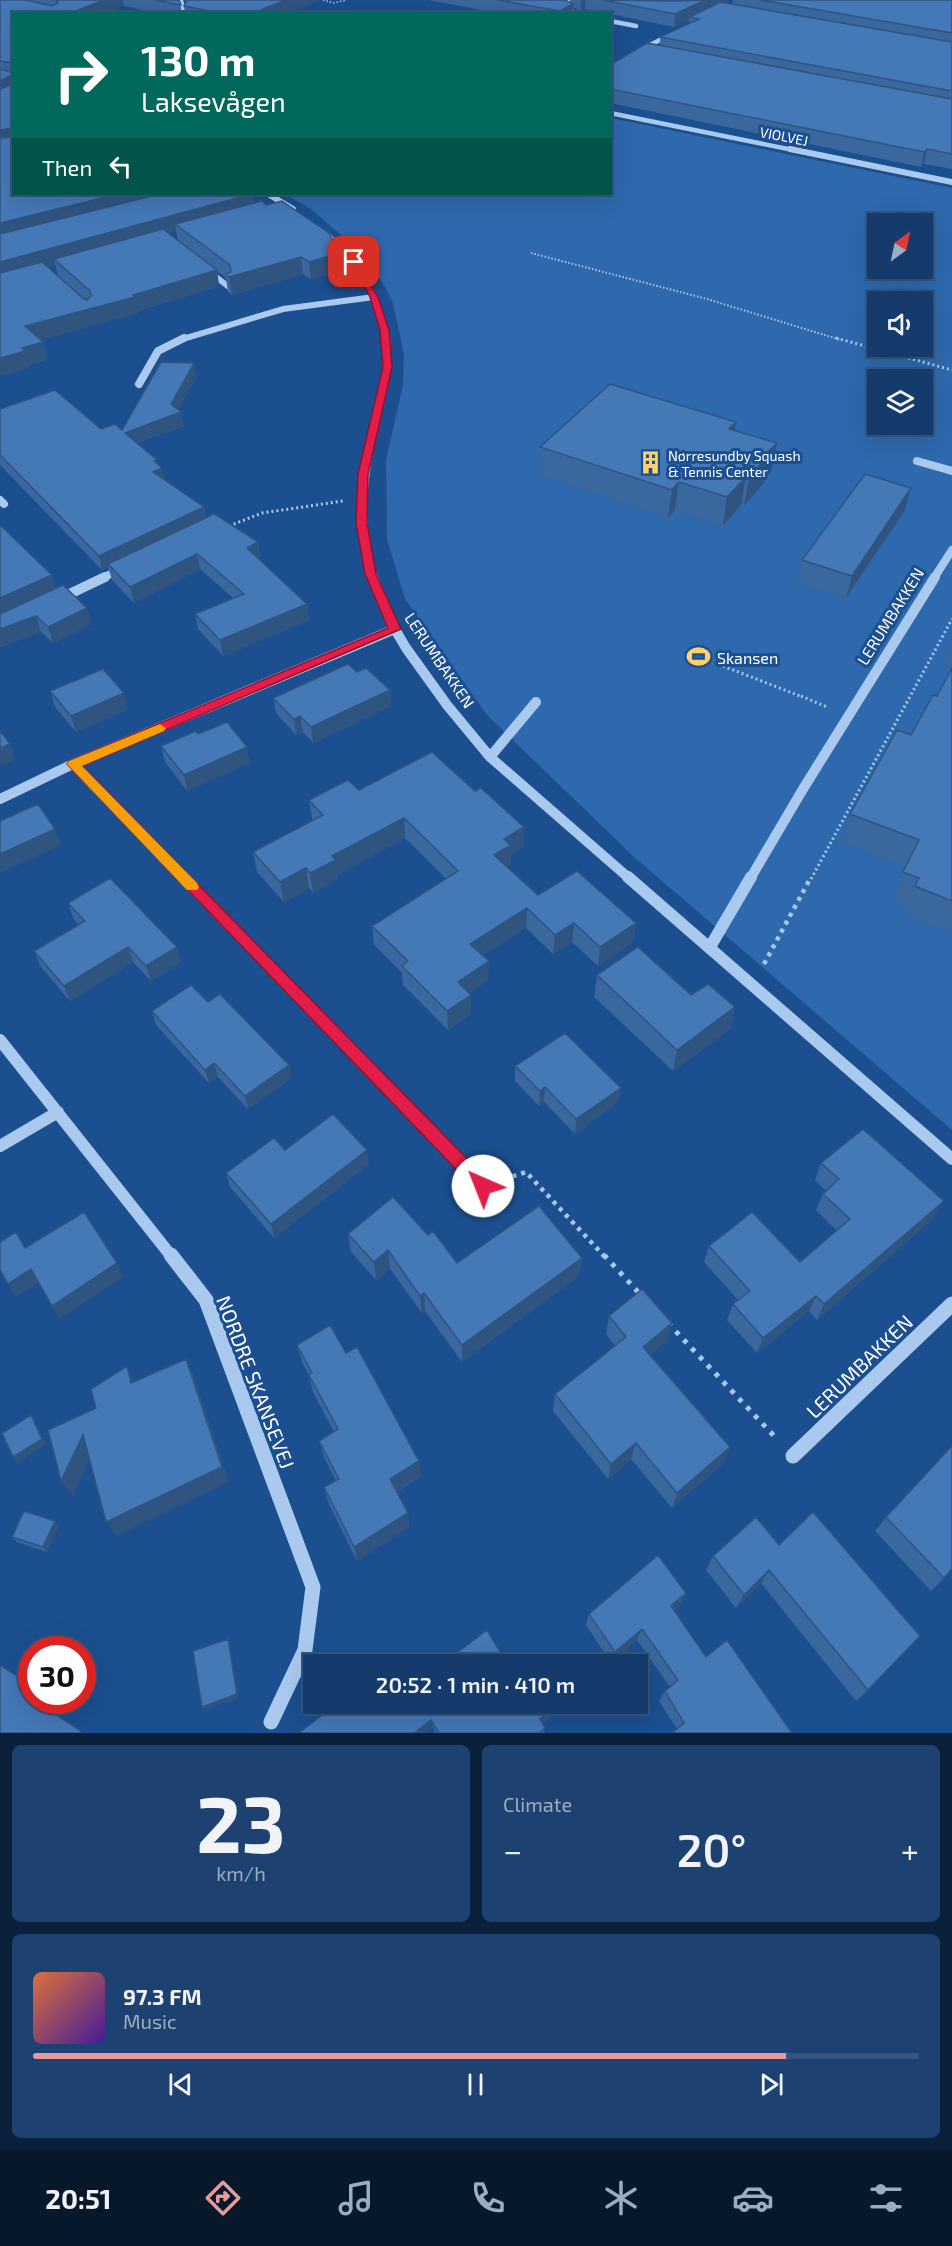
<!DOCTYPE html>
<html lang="en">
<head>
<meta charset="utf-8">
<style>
	body { margin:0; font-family:"Exo 2",sans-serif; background:#1d4271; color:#f1f3f6; height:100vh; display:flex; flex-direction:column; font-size:22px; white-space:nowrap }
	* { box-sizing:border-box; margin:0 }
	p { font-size:20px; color:#9dadc1 }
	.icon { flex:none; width:33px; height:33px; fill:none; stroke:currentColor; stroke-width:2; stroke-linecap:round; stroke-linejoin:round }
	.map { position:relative; height:1733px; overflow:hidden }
	.panel { display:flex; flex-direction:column; gap:12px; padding:12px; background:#0b203b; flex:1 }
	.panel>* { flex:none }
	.banner { position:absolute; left:12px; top:12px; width:600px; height:183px; border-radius:0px; box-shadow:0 6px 24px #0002,0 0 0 2px #33557e; background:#00695c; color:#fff; overflow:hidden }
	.needle { width:39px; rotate:33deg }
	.buttons { position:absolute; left:867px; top:213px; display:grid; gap:12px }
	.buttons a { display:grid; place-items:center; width:66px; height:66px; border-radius:0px; background:#143b6b; box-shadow:0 6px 24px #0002,0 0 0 2px #33557e; font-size:30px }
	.speed { position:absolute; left:18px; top:1636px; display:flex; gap:12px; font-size:30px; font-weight:700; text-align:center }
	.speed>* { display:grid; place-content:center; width:78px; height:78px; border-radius:50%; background:#143b6b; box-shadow:0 6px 24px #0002,0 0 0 2px #33557e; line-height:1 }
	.speed .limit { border:9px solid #d22; background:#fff; color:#111 }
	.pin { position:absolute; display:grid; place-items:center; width:51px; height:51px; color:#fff; margin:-26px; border-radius:12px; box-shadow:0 3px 9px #0006 }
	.me { position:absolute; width:66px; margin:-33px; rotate:316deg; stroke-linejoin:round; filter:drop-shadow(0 0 4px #0008) }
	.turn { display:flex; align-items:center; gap:21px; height:126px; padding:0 30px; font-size:27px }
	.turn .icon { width:78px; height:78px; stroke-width:2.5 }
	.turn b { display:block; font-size:42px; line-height:51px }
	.then { display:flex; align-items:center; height:57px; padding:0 30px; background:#0003; gap:12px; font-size:22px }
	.big { font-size:45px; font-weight:600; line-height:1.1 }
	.panel .widget { flex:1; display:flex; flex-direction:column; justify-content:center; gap:9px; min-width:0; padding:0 21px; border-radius:9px; background:#1d4271 }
	.panel .dial { align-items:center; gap:0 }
	.dial b { font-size:78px; line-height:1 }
	.song { display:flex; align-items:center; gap:18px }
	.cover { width:72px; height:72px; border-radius:9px; background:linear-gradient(135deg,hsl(20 70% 55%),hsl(260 70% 35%)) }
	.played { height:6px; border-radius:3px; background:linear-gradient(90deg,#e69b98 85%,#33557e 85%) }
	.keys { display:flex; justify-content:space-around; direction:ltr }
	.heat { display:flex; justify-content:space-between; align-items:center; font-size:33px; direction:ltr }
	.panel .tiles { flex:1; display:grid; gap:12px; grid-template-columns:1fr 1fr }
	.widget:last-child { grid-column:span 2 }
	.trip { position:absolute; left:303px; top:1654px; width:345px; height:60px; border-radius:0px; background:#143b6b; box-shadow:0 6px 24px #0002,0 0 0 2px #33557e; font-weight:600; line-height:60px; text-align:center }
	.tabs { display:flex; height:96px; justify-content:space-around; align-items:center; background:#08182b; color:#9dadc1 }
	.tabs .icon { width:42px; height:42px }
	.tabs .selected { color:#e69b98 }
	.tabs b { font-size:27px; color:#f1f3f6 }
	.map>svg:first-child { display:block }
	.green { fill:#2e69ad; fill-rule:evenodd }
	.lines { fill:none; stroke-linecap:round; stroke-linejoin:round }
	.path-far4 { stroke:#a9c9ee; stroke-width:1.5; stroke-dasharray:1.5 2; stroke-linecap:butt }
	.path-far3 { stroke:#a9c9ee; stroke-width:2; stroke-dasharray:1.5 2; stroke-linecap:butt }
	.path-far2 { stroke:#a9c9ee; stroke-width:3; stroke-dasharray:2 3; stroke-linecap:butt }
	.path-far1 { stroke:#a9c9ee; stroke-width:4.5; stroke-dasharray:4 5; stroke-linecap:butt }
	.path { stroke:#a9c9ee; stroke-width:5; stroke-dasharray:4.5 7; stroke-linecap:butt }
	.minor-far5 { stroke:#a9c9ee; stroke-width:4.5 }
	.minor-far4 { stroke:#a9c9ee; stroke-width:6 }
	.minor-far3 { stroke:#a9c9ee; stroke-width:8 }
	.minor-far2 { stroke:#a9c9ee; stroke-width:10 }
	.minor-far1 { stroke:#a9c9ee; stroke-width:12 }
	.minor { stroke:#a9c9ee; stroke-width:15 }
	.wall { fill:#3a679d; fill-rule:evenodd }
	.shaded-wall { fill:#305480 }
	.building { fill:#4478b7; stroke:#305480; stroke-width:1.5 }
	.route { fill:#e11d48; stroke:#92132f; stroke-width:1.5 }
	.slow { fill:#f59e0b }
	.labels { text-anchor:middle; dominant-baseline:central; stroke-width:6; stroke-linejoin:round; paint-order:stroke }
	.far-street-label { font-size:14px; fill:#fff; stroke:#1b4f8f }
	.far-poi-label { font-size:14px; fill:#fff; stroke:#1b4f8f; text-anchor:start }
	.street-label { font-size:16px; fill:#fff; stroke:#1b4f8f }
	.poi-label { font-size:16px; fill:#fff; stroke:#1b4f8f; text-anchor:start }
	.near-street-label { font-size:20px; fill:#fff; stroke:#1b4f8f }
</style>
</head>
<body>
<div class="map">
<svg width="952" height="1733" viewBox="0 0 952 1733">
	<rect width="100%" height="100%" fill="#1b4f8f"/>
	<path class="green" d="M611 118 952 188V1130L633 856 487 715 405 599 387 539 386 460 403 385 404 354 393 303 386 288 358 250 311 209 285 194H610ZM878 224H922V268H878ZM878 302H922V346H878ZM878 380H922V424H878Z"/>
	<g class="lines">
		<path class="path-far4" d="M323 0 334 3 346 0
			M144 14 155 10"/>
		<path class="path-far3" d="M531 253 707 299 841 340"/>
		<path class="path-far2" d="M836 338 952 370
			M229 526 262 513 343 501
			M723 666 800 696
			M801 696 827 707
			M811 879 952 619"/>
		<path class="path-far1" d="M764 964 811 877
			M504 1179 526 1172 605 1257"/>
		<path class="path" d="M604 1255 640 1294
			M668 1323 776 1438"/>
		<path class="minor-far5" d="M531 0 560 5 571 0
			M181 1 185 14
			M560 5 577 14
			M610 21 636 26
			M640 50 672 34
			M610 113 798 151"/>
		<path class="minor-far4" d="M790 149 952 182
			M268 194 293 209
			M327 235C360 267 378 294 386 340
			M207 270 229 287
			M179 340 283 309 374 297"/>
		<path class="minor-far3" d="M139 384 158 351 184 338
			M917 461 952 471
			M0 500 4 504
			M102 578 123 568
			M373 578C359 529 361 483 373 433 380 401 390 372 386 338
			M934 578 952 550"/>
		<path class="minor-far2" d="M373 577 389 619 406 648 447 705 490 757 630 879
			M59 599 105 577
			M490 757 536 702
			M73 764 184 879
			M0 799 73 764 395 629
			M750 879 803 789 935 577"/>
		<path class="minor-far1" d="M183 877 483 1186
			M628 877 952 1159
			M710 947 751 877
			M0 1040 172 1257
			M0 1146 58 1112"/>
		<path class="minor" d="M171 1255 206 1300 313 1587 305 1650 271 1722
			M793 1456 952 1304"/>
	</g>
	<path class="wall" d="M0 0H179L182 14H161L124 6 14 14V194H252L254 203 266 205 340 253 342 271 311 279 303 274 232 295 228 292 226 278 217 271 219 286 138 311V313L40 340 47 359 29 365V368L0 376ZM176 231 178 241 168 233ZM55 264 58 275 84 299 83 298 47 267Z
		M185 0H321L285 14H185L184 6 186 2Z
		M428 0H565L570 3V0H729L724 3 732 4 733 0H952V169L924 164 921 167 610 103V65L660 46V37L689 24V20L674 27 610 14 585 9 581 12 573 7 572 14H503Z
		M194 363 196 377 178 410 184 426 137 443 158 465 164 480 204 507 206 518 258 542 260 558H258L307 604 309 620 223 656 198 629 195 614 233 598 200 569 134 603 112 580 108 567 102 570 0 465V409L101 429 122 430Z
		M735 430 777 443 771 471 765 478 764 483 744 506 741 505 723 526 675 510 668 518 539 474 540 447Z
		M911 488 905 510 846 598 797 583 802 560Z
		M56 588 92 624 53 643 41 632 0 647Z
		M952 639V668L943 665Z
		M952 668V933L904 914 907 906 893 900 905 867 842 842 850 814 911 735 937 696Z
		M357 672 390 690 391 706 313 743 303 732 296 735 276 713 273 698Z
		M50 691 128 709 76 732 55 707Z
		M198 734 250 763 187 791 165 762 161 746Z
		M359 790 475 791 524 827V847L511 854 510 865 507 867 538 895 636 923 633 942 598 966 572 942 553 954 526 928 483 955 488 980 469 993 471 1014 448 1030 403 985 402 973 374 945 372 926 446 879 405 838 338 874V879L313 893 309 888 284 902 257 872 253 852 313 821 312 819 309 800Z
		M68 903 181 962 151 981 133 962 70 1001 41 967 34 951 79 925 73 918Z
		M597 975 691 995 735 1007 730 1029 673 1071 594 997Z
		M208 1002 289 1065 291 1078 248 1109 218 1077 209 1083 156 1025 152 1011Z
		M515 1066 621 1088 618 1102 575 1134 544 1102 539 1106 515 1081Z
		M285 1150 369 1164 274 1238 230 1187 226 1173Z
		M821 1163 934 1218 817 1320 809 1311 757 1353 727 1320 733 1304 738 1300 704 1262 709 1246 800 1262 837 1231 816 1210 823 1194 826 1191 815 1180Z
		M348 1234 428 1235 457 1263 582 1258 579 1276 462 1362 425 1311 422 1313 390 1269 376 1280 351 1252Z
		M609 1316 672 1323 667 1341 650 1355 730 1447 723 1463 672 1508 631 1459 608 1479 553 1411 555 1394 615 1346 606 1334Z
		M297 1345 346 1353 421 1476 397 1492 408 1513 409 1527 357 1561 328 1502 324 1487 336 1481 324 1457 319 1441 334 1432 313 1392 309 1376 302 1362Z
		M886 1517 944 1578 931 1591 875 1531Z
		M59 1526 47 1552 17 1542 12 1537Z
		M779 1545 868 1690 856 1701 761 1583 736 1608 706 1570 713 1556Z
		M686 1593 681 1605 674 1610 706 1657 792 1733 677 1729 659 1701 665 1691 670 1687 637 1640 611 1663 586 1625 589 1614Z
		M337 1704 554 1714 542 1724 545 1728 544 1733H435L433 1728Z"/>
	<path class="shaded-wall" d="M104 0H123L124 6 105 14H68Z
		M286 0H321L285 14 250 13Z
		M581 0H586L585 9 581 12Z
		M705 0H729L693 18 690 17 689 20 674 27 675 14Z
		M573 4 572 14H560V11Z
		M10 76 13 90 0 97V81Z
		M11 128 14 139 0 145V130Z
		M927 149 924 164 921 167 924 152Z
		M118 194H180L0 240V223Z
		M252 194 254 210 175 224 176 231 59 263 54 259 55 264 0 280V262Z
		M340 253 342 271 311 279 309 262Z
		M301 257 303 274 232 295 229 277Z
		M217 270 219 286 138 311V313L30 343 25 326Z
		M43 342 47 359 29 365V368L0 376V358L22 348Z
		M194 363 196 377 176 414 181 412 184 426 128 446 125 433 171 404Z
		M736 422 732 449 729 429Z
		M777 443 771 471 765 478 764 483 744 506 749 478 766 454Z
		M157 460 159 469 162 468 165 482 153 472 154 461Z
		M746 477 741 505 723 526 727 497Z
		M679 482 675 510 668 518 672 490Z
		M911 488 905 510 846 598 852 576Z
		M204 507 206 521 108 564V567L102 570 99 556Z
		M258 542 260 558 249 563 247 548Z
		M197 554 200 569 134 603 130 587Z
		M52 575 57 591 0 616V598Z
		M307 604 309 620 223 656 220 640Z
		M87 608 92 624 53 643 48 627Z
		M36 616 41 632 0 647V629Z
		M390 690 391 706 313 743 311 727Z
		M124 693 128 709 76 732 71 716Z
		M300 716 303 732 296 735 294 719Z
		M10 744 15 760 0 766V748Z
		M247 747 250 763 187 791 184 775Z
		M404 818 405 838 338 874V879L313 893 310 873 332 856Z
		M524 827V847L511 854 510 865 493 875 494 855 504 839Z
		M55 829 61 845 0 873V854Z
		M306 868 309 888 284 902 280 882Z
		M527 908 526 928 470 963V944Z
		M574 923 572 942 553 954 555 935Z
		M636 923 633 942 598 966 600 947Z
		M128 947 133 962 70 1001 64 986Z
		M177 947 181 962 151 981 146 966Z
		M489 961 488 980 458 1001V982Z
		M471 995V1014L448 1030 447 1011Z
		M735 1007 730 1029 673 1071 677 1050Z
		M214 1063 218 1077 209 1083 205 1070Z
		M289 1065 291 1078 248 1109 245 1096Z
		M545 1087 544 1102 539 1106 540 1091Z
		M621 1088 618 1102 575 1134 576 1119Z
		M367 1150 369 1164 274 1238 271 1224Z
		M944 1201 934 1218 817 1320 824 1304Z
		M388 1250 390 1269 376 1280 374 1262Z
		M582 1258 579 1276 462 1362V1345Z
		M117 1263 123 1277 59 1319 52 1306Z
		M31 1269 38 1283 16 1297 8 1284Z
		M424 1293 425 1311 422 1313 420 1296Z
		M816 1296 809 1311 757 1353 763 1338Z
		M672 1323 667 1341 639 1365 643 1347Z
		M186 1359 194 1376 229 1482 116 1536 106 1522Z
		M127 1366 136 1384 131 1383Z
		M31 1415 35 1421 46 1444 17 1463 13 1457Z
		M83 1435 93 1451 73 1496 61 1481Z
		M636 1443 631 1459 608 1479 611 1464Z
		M730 1447 723 1463 672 1508 677 1493Z
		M419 1461 421 1476 392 1494 390 1479Z
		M408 1513 409 1527 357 1561 354 1547Z
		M55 1521 59 1526 47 1552 43 1547Z
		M769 1570 761 1583 736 1608 744 1595Z
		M686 1593 681 1605 666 1617 671 1606Z
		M642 1629 637 1640 611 1663 615 1652Z
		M228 1639 230 1644 239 1698 205 1710 202 1707Z
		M43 1701H54L58 1705 61 1720 44 1707Z
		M556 1706 554 1714 538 1727 540 1719Z
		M431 1720 433 1728 425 1733H414Z"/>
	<path class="building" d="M0 0H26L52 6 58 3 56 0H104L68 14H14V66L12 63 0 61Z
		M155 0H179L181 5Z
		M187 0H286L250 14H225L184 6Z
		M498 0H565L573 4 560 11Z
		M603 0 675 1 705 0 675 14Z
		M761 0H952V33Z
		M720 2 952 42V91L660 37 699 19 690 17Z
		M647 43 952 99V154L927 149 924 152 610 89V65Z
		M0 69 10 72 14 70V78L10 76 0 81Z
		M14 83V131L11 128 0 130V89L13 84Z
		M14 134V194H118L0 223V138L11 137Z
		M160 194H252L0 262V234Z
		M262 201 266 205 282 201 329 233 340 253 309 262 301 257 229 277 225 274 231 272 230 265 175 224Z
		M163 229 217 270 133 295 135 297 25 326 43 342 22 348 25 351 0 358V273L42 262 83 298 87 300 91 296 90 291 54 259Z
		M161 362 194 363 171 404 181 412 125 433 157 460 154 461 162 468 153 472 204 507 99 556 0 455V409L55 390 101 429 115 424 122 430Z
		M610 384 736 422 729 429 777 443 766 454 769 455 749 478 746 477 727 497 679 482 672 490 540 447Z
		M865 474 911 488 852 576 802 560Z
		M213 513 258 542 247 548 307 604 220 640 195 614 244 594 197 554 130 587 108 564 210 516Z
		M0 525 52 575 0 598Z
		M63 585 87 608 48 627 36 616 0 629V614Z
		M348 664 357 672 366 668 390 690 311 727 300 716 294 719 273 698Z
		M952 668V901L915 886 919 878 903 872 919 840 850 814 897 730 911 735 933 695 937 696Z
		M103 669 124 693 71 716 50 691Z
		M227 722 247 747 184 775 161 746 196 731 198 734Z
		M0 731 10 744 0 748Z
		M432 752 475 791 481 788 524 827 504 839 511 845 494 855 538 895 577 871 636 923 600 947 574 923 555 935 527 908 470 944 489 961 458 982 471 995 447 1011 402 966 408 961 372 926 458 871 404 818 332 856 336 860 310 873 306 868 280 882 253 852 323 815 309 800 348 780 359 790Z
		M38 804 55 829 0 854V821Z
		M110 878 177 947 146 966 128 947 64 986 34 951 85 921 68 903Z
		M638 947 691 995 708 984 735 1007 677 1050 597 975Z
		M191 985 208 1002 220 994 289 1065 245 1096 214 1063 205 1070 152 1011Z
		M565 1033 621 1088 576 1119 545 1087 540 1091 515 1066Z
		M333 1114 367 1150 271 1224 226 1173 274 1138 285 1150Z
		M863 1129 944 1201 824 1304 816 1296 763 1338 733 1304 750 1291 709 1246 752 1212 800 1262 850 1219 823 1194 839 1179 821 1163Z
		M393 1197 428 1235 433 1231 457 1263 539 1206 582 1258 462 1345 424 1293 420 1296 388 1250 374 1262 348 1234Z
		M84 1212 117 1263 52 1306 31 1269 8 1284 0 1270V1242L16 1232 25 1248Z
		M642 1289 672 1323 643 1347 730 1447 677 1493 636 1443 611 1464 555 1394 626 1337 609 1316Z
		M330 1325 346 1353 357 1347 419 1461 390 1479 408 1513 354 1547 324 1487 339 1479 319 1441 338 1429 309 1375 312 1373 297 1345Z
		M186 1359 222 1467 106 1522 83 1435 61 1481 48 1430 96 1408 91 1389 127 1366 131 1383Z
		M31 1415 42 1439 13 1457 2 1433Z
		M952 1446V1569L944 1578 886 1517Z
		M24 1511 55 1521 43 1547 12 1537Z
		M813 1512 920 1636 868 1690 769 1570 744 1595 713 1556 756 1517 779 1545Z
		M658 1555 686 1593 671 1606 706 1657 727 1640 792 1733H672L684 1723 665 1691 678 1680 642 1629 615 1652 589 1614Z
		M487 1630 508 1665H441Z
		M228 1639 237 1694 202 1707 193 1651Z
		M381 1655 386 1665H367Z
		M0 1665 32 1685V1701H43L44 1707 81 1731 80 1733H0Z
		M337 1704H555L556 1706 540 1719 545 1728 539 1733H439L431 1720 414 1733H301L300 1732Z"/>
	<path class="route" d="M351 260H356L378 297 389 330 392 367 368 474 367 523 376 574 401 629 82 766 489 1181 491 1186 489 1191 483 1193 477 1191 67 764 69 761 388 628 365 574 356 523 358 474 383 367 380 330 370 297Z"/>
	<path class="slow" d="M160 724 166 728 164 731 82 766 197 883 199 887 197 890H187L67 764 69 761Z"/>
	<defs>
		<symbol id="building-bare" viewBox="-9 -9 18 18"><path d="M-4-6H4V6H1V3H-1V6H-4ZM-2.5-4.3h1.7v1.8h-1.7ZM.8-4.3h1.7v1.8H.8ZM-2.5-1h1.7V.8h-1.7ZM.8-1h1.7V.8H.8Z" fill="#ffd166" stroke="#1b4f8f" stroke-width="2.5" paint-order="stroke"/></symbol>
		<symbol id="stadium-bare" viewBox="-9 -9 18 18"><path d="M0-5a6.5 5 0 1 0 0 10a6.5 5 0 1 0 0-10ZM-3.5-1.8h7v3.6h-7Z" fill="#ffd166" stroke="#1b4f8f" stroke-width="2.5" paint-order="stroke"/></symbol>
	</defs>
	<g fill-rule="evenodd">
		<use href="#building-bare" x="634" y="446" width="33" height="33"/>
		<use href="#stadium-bare" x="682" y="640" width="33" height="33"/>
	</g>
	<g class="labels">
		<g class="far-street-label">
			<text transform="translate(784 136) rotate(11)">VIOLVEJ</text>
		</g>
		<g class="far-poi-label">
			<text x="668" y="455">Nørresundby Squash<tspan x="668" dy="16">&amp; Tennis Center</tspan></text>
		</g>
		<g class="street-label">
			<text transform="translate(890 616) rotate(-58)">LERUMBAKKEN</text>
			<text transform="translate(440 660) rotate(56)">LERUMBAKKEN</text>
		</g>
		<g class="poi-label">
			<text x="717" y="657">Skansen</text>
		</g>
		<g class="near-street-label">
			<text transform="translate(859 1366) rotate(-44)">LERUMBAKKEN</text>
			<text transform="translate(256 1382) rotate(69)">NORDRE SKANSEVEJ</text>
		</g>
	</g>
</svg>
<div class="buttons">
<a><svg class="needle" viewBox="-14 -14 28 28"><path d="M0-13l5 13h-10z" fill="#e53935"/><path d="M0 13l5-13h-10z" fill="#9dadc1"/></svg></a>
<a><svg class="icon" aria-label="sound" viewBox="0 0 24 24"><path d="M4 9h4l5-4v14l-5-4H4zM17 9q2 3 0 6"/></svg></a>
<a><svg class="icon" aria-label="layers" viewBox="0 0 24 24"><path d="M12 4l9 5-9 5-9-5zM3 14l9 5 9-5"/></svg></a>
</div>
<div class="speed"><div class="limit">30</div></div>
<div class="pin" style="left:354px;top:262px;background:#d93025"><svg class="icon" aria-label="arrive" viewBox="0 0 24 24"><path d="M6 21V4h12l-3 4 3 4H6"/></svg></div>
<svg class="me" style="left:483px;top:1186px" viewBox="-20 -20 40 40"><circle r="19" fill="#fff"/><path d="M0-13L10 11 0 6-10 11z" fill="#e11d48"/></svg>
<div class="trip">20:52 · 1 min · 410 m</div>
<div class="banner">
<div class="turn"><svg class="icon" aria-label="right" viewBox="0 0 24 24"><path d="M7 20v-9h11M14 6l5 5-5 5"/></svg><div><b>130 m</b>Laksevågen</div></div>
<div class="then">Then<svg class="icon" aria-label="left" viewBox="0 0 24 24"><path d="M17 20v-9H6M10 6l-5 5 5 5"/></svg></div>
</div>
</div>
<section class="panel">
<div class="tiles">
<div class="widget dial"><b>23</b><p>km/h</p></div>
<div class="widget"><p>Climate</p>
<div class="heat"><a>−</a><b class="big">20°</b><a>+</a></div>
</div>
<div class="widget">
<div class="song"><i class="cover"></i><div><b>97.3 FM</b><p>Music</p></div></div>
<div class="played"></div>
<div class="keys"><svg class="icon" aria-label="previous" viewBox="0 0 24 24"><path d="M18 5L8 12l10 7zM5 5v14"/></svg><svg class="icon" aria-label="pause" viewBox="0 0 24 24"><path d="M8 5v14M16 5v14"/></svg><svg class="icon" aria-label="next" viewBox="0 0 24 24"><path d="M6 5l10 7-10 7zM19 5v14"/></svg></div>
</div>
</div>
</section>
<nav class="tabs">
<b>20:51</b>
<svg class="icon selected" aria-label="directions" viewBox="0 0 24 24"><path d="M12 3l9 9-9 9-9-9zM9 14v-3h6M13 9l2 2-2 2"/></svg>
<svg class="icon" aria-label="music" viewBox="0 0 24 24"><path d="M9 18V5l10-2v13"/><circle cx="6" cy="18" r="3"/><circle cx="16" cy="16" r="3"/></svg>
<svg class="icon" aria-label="phone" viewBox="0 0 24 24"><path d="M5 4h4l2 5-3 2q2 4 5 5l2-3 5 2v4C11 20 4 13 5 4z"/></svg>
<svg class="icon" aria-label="climate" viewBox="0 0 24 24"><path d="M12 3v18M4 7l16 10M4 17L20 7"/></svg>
<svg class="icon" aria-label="car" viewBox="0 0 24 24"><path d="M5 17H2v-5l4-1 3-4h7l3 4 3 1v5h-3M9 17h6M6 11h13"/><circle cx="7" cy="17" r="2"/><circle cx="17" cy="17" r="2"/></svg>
<svg class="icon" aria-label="filters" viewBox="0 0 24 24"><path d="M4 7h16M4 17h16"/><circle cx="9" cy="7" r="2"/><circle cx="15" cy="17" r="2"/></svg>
</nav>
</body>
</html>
